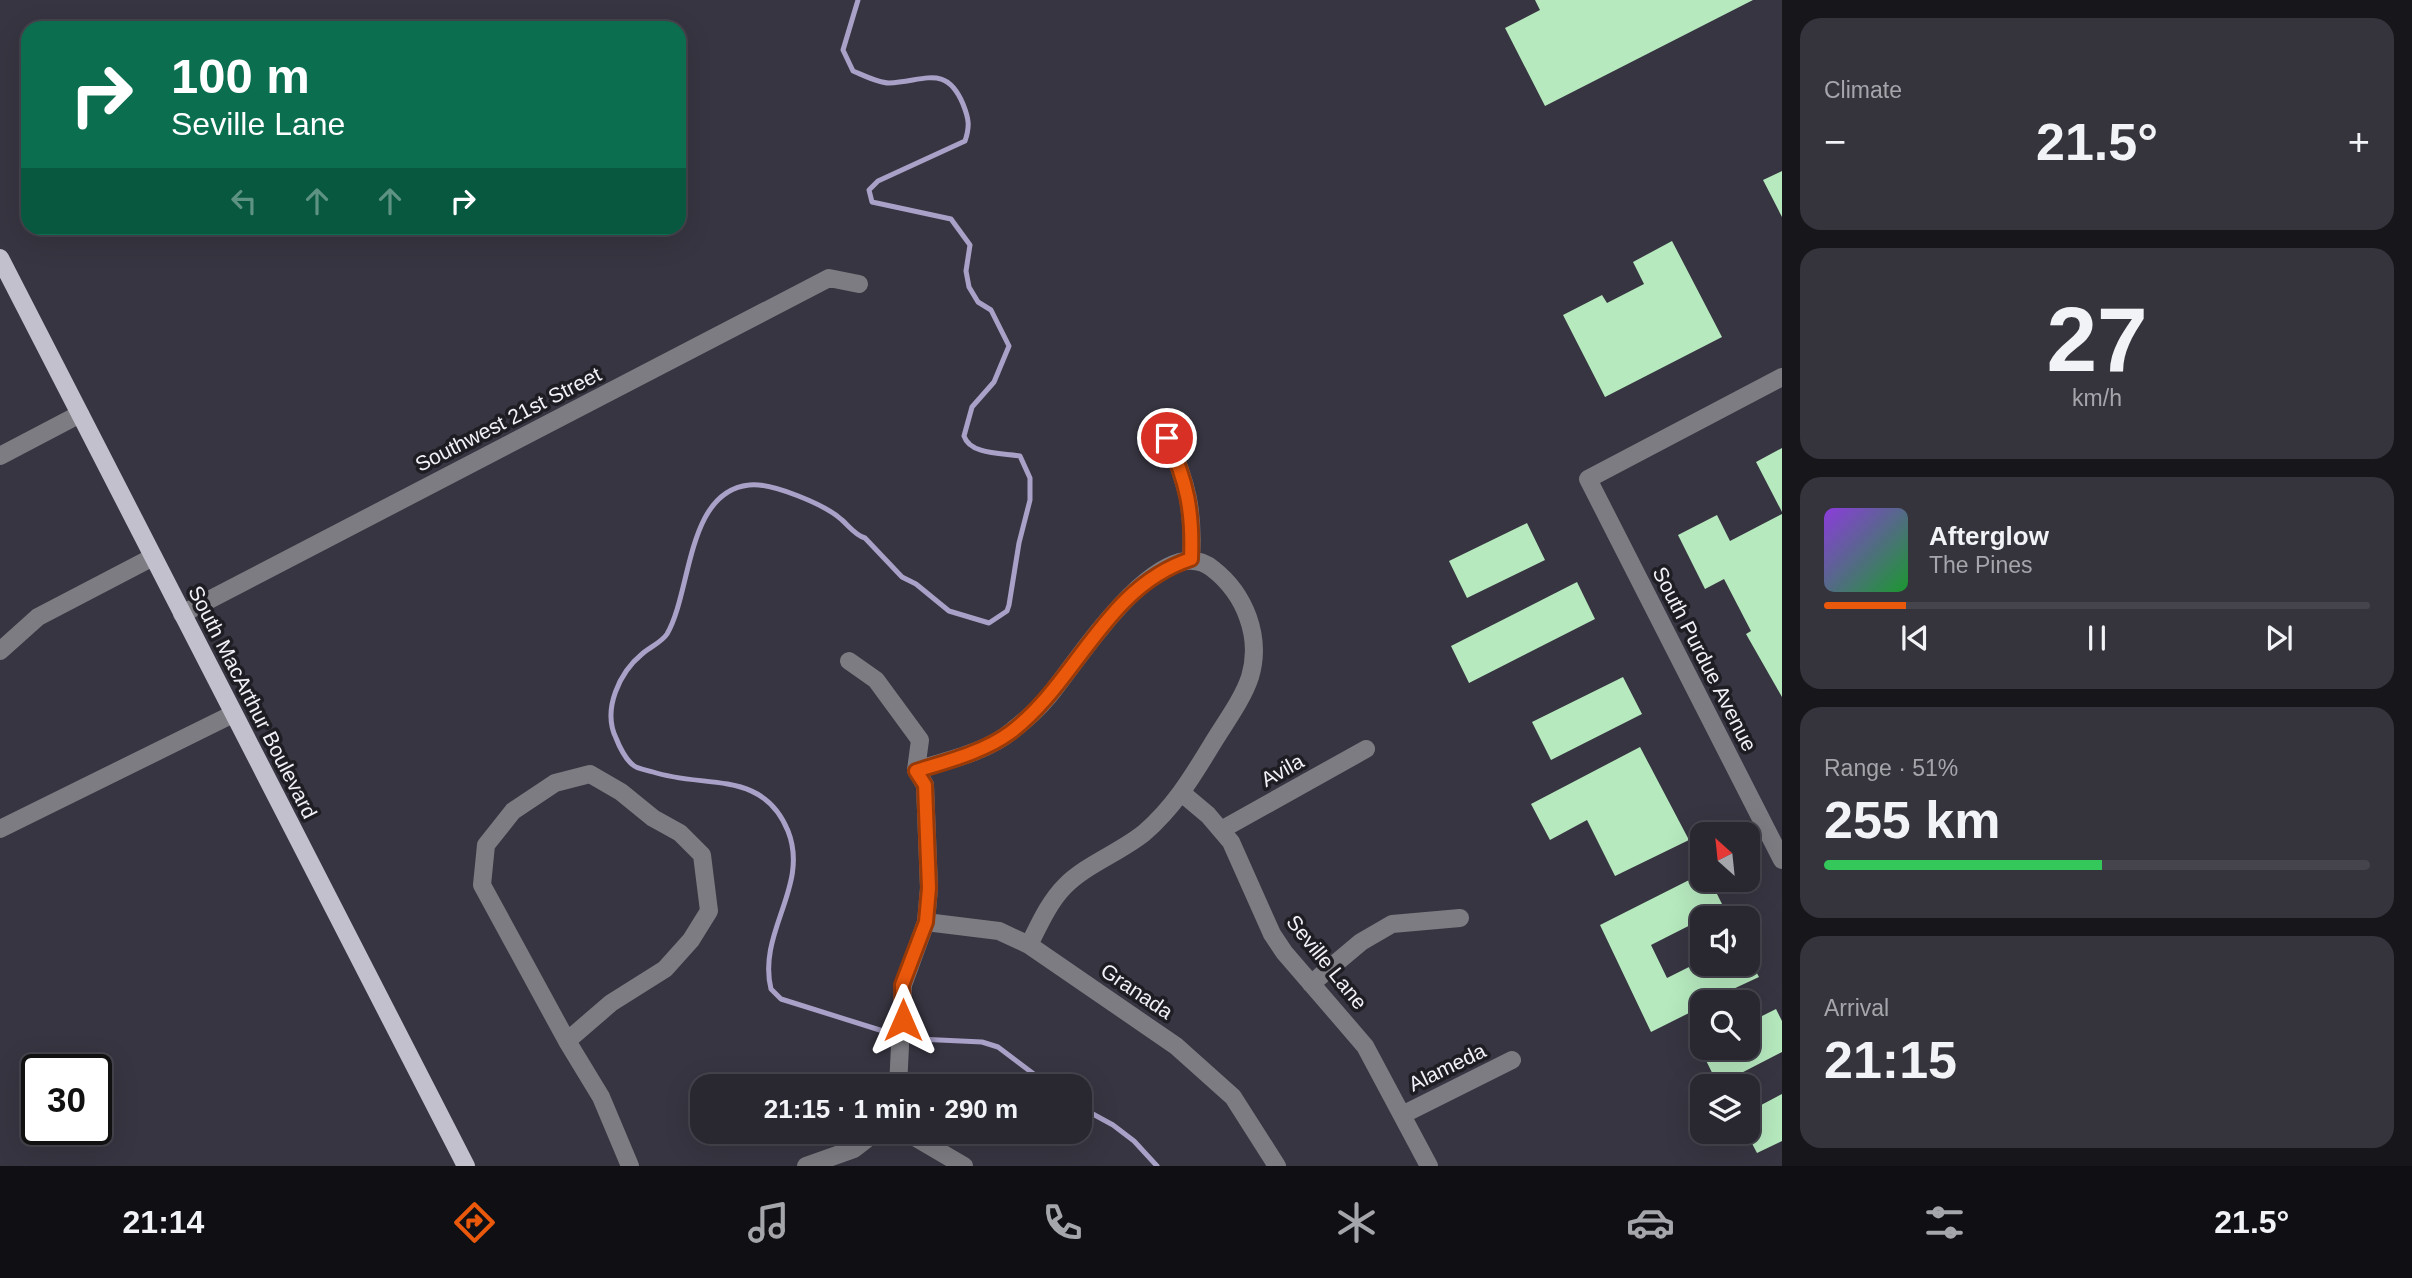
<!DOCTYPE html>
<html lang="en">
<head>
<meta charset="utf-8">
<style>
	body { margin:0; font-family:Arial,sans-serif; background:#35343d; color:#f1f3f6; height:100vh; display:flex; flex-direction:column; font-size:26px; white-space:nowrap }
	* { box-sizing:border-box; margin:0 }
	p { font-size:23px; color:#a5a6ab }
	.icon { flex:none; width:38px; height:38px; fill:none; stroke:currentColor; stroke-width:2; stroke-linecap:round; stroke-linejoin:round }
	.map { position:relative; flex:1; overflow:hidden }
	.drawer { display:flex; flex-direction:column; gap:18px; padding:18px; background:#17161b; width:630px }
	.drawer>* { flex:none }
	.hud { position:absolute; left:21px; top:21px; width:665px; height:214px; border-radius:21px; box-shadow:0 7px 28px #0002,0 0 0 2px #45444d; background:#0b6e4f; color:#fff; overflow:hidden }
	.needle { width:46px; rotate:333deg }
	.buttons { position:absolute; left:1690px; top:822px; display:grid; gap:14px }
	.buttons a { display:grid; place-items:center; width:70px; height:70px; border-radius:14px; background:#292831; box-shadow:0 7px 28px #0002,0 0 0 2px #45444d; font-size:35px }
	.speed { position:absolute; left:21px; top:1054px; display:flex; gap:14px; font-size:35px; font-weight:700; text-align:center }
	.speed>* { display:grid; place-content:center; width:91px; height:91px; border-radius:50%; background:#292831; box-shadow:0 7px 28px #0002,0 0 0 2px #45444d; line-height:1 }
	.speed .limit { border:4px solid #111; border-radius:10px; background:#fff; color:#111 }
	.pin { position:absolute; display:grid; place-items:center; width:60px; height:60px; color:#fff; margin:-30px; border:4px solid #fff; border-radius:50%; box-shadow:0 2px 7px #0007 }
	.me { position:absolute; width:77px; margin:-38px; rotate:0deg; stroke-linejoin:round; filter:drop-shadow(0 0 5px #0008) }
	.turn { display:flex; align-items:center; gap:24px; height:147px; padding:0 35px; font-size:32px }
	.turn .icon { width:91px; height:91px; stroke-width:2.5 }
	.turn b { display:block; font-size:49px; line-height:60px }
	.lanes { display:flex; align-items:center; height:66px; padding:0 35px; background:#0003; justify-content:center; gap:35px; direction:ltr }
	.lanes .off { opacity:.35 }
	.big { font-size:52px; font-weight:600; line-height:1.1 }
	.drawer .tile { flex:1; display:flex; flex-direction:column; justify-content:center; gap:10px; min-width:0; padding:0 24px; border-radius:21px; background:#35343d }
	.drawer .dial { align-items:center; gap:0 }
	.dial b { font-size:91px; line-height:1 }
	.song { display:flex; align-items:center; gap:21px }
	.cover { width:84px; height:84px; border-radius:10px; background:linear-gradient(135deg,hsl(270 70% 55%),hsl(130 70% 35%)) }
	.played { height:7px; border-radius:4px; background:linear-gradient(90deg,#ea580c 15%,#45444d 15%) }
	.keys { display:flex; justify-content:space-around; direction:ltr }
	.heat { display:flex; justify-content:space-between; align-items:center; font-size:38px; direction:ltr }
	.charge { height:10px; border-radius:5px; background:linear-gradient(90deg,#34c759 51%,#45444d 0) }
	.trip { position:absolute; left:690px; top:1074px; width:402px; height:70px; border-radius:21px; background:#292831; box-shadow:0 7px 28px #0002,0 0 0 2px #45444d; font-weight:600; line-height:70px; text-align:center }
	.menu { display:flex; height:112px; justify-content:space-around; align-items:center; background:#101014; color:#a5a6ab }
	.menu .icon { width:49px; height:49px }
	.menu .on { color:#ea580c }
	.menu b { font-size:32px; color:#f1f3f6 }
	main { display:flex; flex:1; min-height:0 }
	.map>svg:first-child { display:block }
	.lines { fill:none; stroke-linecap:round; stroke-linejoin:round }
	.stream { stroke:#aaa1c8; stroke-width:5 }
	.building { fill:#b6e9be }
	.minor { stroke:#7d7c82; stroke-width:18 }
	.major { stroke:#c2c0cd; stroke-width:18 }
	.route-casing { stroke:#983908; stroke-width:18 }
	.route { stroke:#ea580c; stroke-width:12 }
	.labels { text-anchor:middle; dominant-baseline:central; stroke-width:7; stroke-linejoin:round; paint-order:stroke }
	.street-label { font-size:21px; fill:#f2f0f8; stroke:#1e1d23 }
</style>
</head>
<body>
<main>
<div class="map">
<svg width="1782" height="1166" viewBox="0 0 1782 1166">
	<rect width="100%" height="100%" fill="#373541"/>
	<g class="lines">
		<path class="stream" d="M858 0 843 50 853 71C863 75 878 83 889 83 923 82 946 63 963 104 969 119 970 126 965 141L878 181 869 190 872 202 951 219 970 245 966 271 969 287 978 302 991 310 1009 346 994 382 972 407 964 436C970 455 1003 453 1020 456L1030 478V500L1019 543 1009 605 1007 611 989 623 949 611 916 584 902 577 865 538C855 535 849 526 842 520 826 505 771 482 749 485 686 492 692 591 667 634 662 642 650 647 642 654 620 672 602 709 616 738 619 746 626 760 633 765 637 769 647 770 653 772 705 789 763 769 788 831 810 886 757 932 771 989L781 999 883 1031 918 1039 982 1042 998 1047 1051 1087
			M1080 1107 1113 1125 1134 1141 1157 1166"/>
	</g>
	<path class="building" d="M1535 0H1753L1545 106 1505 28 1540 10Z
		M1782 171V217L1763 180Z
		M1672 241 1722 337 1605 397 1563 315 1602 295 1607 303 1644 284 1633 262Z
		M1782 448V512L1756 462Z
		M1782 514V697L1746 634 1751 631 1724 579 1705 589 1678 535 1717 515 1730 541Z
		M1527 523 1545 560 1467 598 1449 561Z
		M1577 582 1595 619 1469 683 1451 646Z
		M1623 677 1642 714 1551 760 1532 722Z
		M1640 747 1689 840 1615 876 1587 820 1550 840 1531 804Z
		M1703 873V880H1710L1724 908 1651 945 1667 978 1703 960V964H1752L1759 977 1703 1003V1006L1651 1032 1600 925Z
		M1776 1009 1782 1021V1052L1718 1085 1700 1048H1748V1023Z
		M1782 1094V1141L1757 1153 1748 1136V1112Z"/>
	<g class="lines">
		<path class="minor" d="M1782 377 1588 479 1782 860
			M1167 438C1187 482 1194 511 1191 559
			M0 456 80 414
			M182 614 829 278 859 284
			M0 651 38 617 153 557
			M849 661 876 680 920 740 916 770 925 785 929 888 926 922 903 985 898 1087
			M916 770C949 760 987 752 1013 730 1026 720 1038 709 1048 697 1075 666 1161 525 1213 569 1245 594 1262 637 1250 677 1242 701 1224 724 1211 746 1191 779 1173 808 1144 833 1119 853 1087 864 1065 886 1049 902 1039 925 1029 945
			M1183 794 1208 815 1231 842 1272 934 1284 952 1365 1046 1429 1166
			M0 829 233 714
			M1221 830 1366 749
			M926 922 999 931 1029 945 1176 1046 1233 1097 1277 1166
			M1311 984 1361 942 1392 924 1460 918
			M567 1041 611 1003 665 969 691 940 709 911 702 855 680 833 653 818 621 792 590 774 555 783 513 811 486 845 482 885 567 1041 601 1097 630 1166
			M1402 1115 1512 1060
			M906 1132 964 1166
			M806 1166 854 1149 876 1132"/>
		<path class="major" d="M0 258 466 1166"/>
	</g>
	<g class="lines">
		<defs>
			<path id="route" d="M903 1020 902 985 926 922 929 888 925 785 916 771C948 761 984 752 1011 732 1078 681 1105 587 1191 559 1193 511 1187 482 1167 438"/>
		</defs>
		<use href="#route" class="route-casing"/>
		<use href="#route" class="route"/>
	</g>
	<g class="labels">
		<g class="street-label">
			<text transform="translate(508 419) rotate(-27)">Southwest 21st Street</text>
			<text transform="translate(1705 659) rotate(63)">South Purdue Avenue</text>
			<text transform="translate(253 702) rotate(63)">South MacArthur Boulevard</text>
			<text transform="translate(1282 770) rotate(-29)">Avila</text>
			<text transform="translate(1327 962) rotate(51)">Seville Lane</text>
			<text transform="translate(1137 991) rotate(34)">Granada</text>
			<text transform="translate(1447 1067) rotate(-26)">Alameda</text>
		</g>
	</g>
</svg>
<div class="buttons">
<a><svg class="needle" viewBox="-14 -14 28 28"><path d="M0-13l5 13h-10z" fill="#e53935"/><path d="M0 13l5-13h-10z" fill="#a5a6ab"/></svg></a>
<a><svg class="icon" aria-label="sound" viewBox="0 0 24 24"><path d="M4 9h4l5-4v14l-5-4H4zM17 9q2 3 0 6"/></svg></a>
<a><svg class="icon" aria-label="search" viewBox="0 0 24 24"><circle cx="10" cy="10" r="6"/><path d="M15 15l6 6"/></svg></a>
<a><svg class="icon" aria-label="layers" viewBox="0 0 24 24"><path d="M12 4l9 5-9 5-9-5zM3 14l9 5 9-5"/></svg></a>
</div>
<div class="speed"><div class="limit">30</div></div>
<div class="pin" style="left:1167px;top:438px;background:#d93025"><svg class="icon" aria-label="arrive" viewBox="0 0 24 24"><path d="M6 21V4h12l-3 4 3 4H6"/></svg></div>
<svg class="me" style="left:903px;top:1020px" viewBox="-20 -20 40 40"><path d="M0-17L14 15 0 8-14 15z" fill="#ea580c" stroke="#fff" stroke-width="4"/></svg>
<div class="trip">21:15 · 1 min · 290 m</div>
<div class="hud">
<div class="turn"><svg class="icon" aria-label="right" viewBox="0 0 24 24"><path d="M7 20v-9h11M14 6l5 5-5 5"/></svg><div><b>100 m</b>Seville Lane</div></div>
<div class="lanes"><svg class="icon off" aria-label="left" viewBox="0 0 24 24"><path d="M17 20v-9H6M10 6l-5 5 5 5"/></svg><svg class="icon off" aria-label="ahead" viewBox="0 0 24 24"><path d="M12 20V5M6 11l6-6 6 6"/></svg><svg class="icon off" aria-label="ahead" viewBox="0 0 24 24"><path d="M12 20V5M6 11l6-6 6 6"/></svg><svg class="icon" aria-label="right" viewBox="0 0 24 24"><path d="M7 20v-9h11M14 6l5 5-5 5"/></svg></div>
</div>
</div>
<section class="drawer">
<div class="tile"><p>Climate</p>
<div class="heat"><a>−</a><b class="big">21.5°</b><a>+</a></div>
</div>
<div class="tile dial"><b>27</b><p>km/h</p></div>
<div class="tile">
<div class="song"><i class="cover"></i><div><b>Afterglow</b><p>The Pines</p></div></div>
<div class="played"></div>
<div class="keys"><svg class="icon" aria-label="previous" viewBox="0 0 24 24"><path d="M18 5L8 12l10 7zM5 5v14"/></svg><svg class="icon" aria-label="pause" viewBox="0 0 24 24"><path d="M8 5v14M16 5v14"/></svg><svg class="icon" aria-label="next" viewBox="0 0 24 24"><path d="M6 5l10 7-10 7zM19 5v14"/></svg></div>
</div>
<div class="tile"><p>Range · 51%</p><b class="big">255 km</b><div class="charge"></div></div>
<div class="tile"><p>Arrival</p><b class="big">21:15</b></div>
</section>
</main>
<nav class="menu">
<b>21:14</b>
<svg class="icon on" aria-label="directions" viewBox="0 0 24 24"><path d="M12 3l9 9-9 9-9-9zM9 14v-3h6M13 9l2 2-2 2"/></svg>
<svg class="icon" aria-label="music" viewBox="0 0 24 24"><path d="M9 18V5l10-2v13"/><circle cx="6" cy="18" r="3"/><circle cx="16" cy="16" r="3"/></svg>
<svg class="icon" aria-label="phone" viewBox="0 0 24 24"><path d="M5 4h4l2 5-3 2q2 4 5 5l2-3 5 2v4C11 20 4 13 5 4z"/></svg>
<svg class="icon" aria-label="climate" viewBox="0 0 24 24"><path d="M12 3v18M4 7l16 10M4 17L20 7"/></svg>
<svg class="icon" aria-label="car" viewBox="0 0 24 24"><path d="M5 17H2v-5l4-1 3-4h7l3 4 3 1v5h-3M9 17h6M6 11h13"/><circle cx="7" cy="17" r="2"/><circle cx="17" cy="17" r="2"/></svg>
<svg class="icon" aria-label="filters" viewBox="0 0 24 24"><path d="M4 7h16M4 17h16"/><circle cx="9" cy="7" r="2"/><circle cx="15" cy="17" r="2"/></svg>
<b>21.5°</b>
</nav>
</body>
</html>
